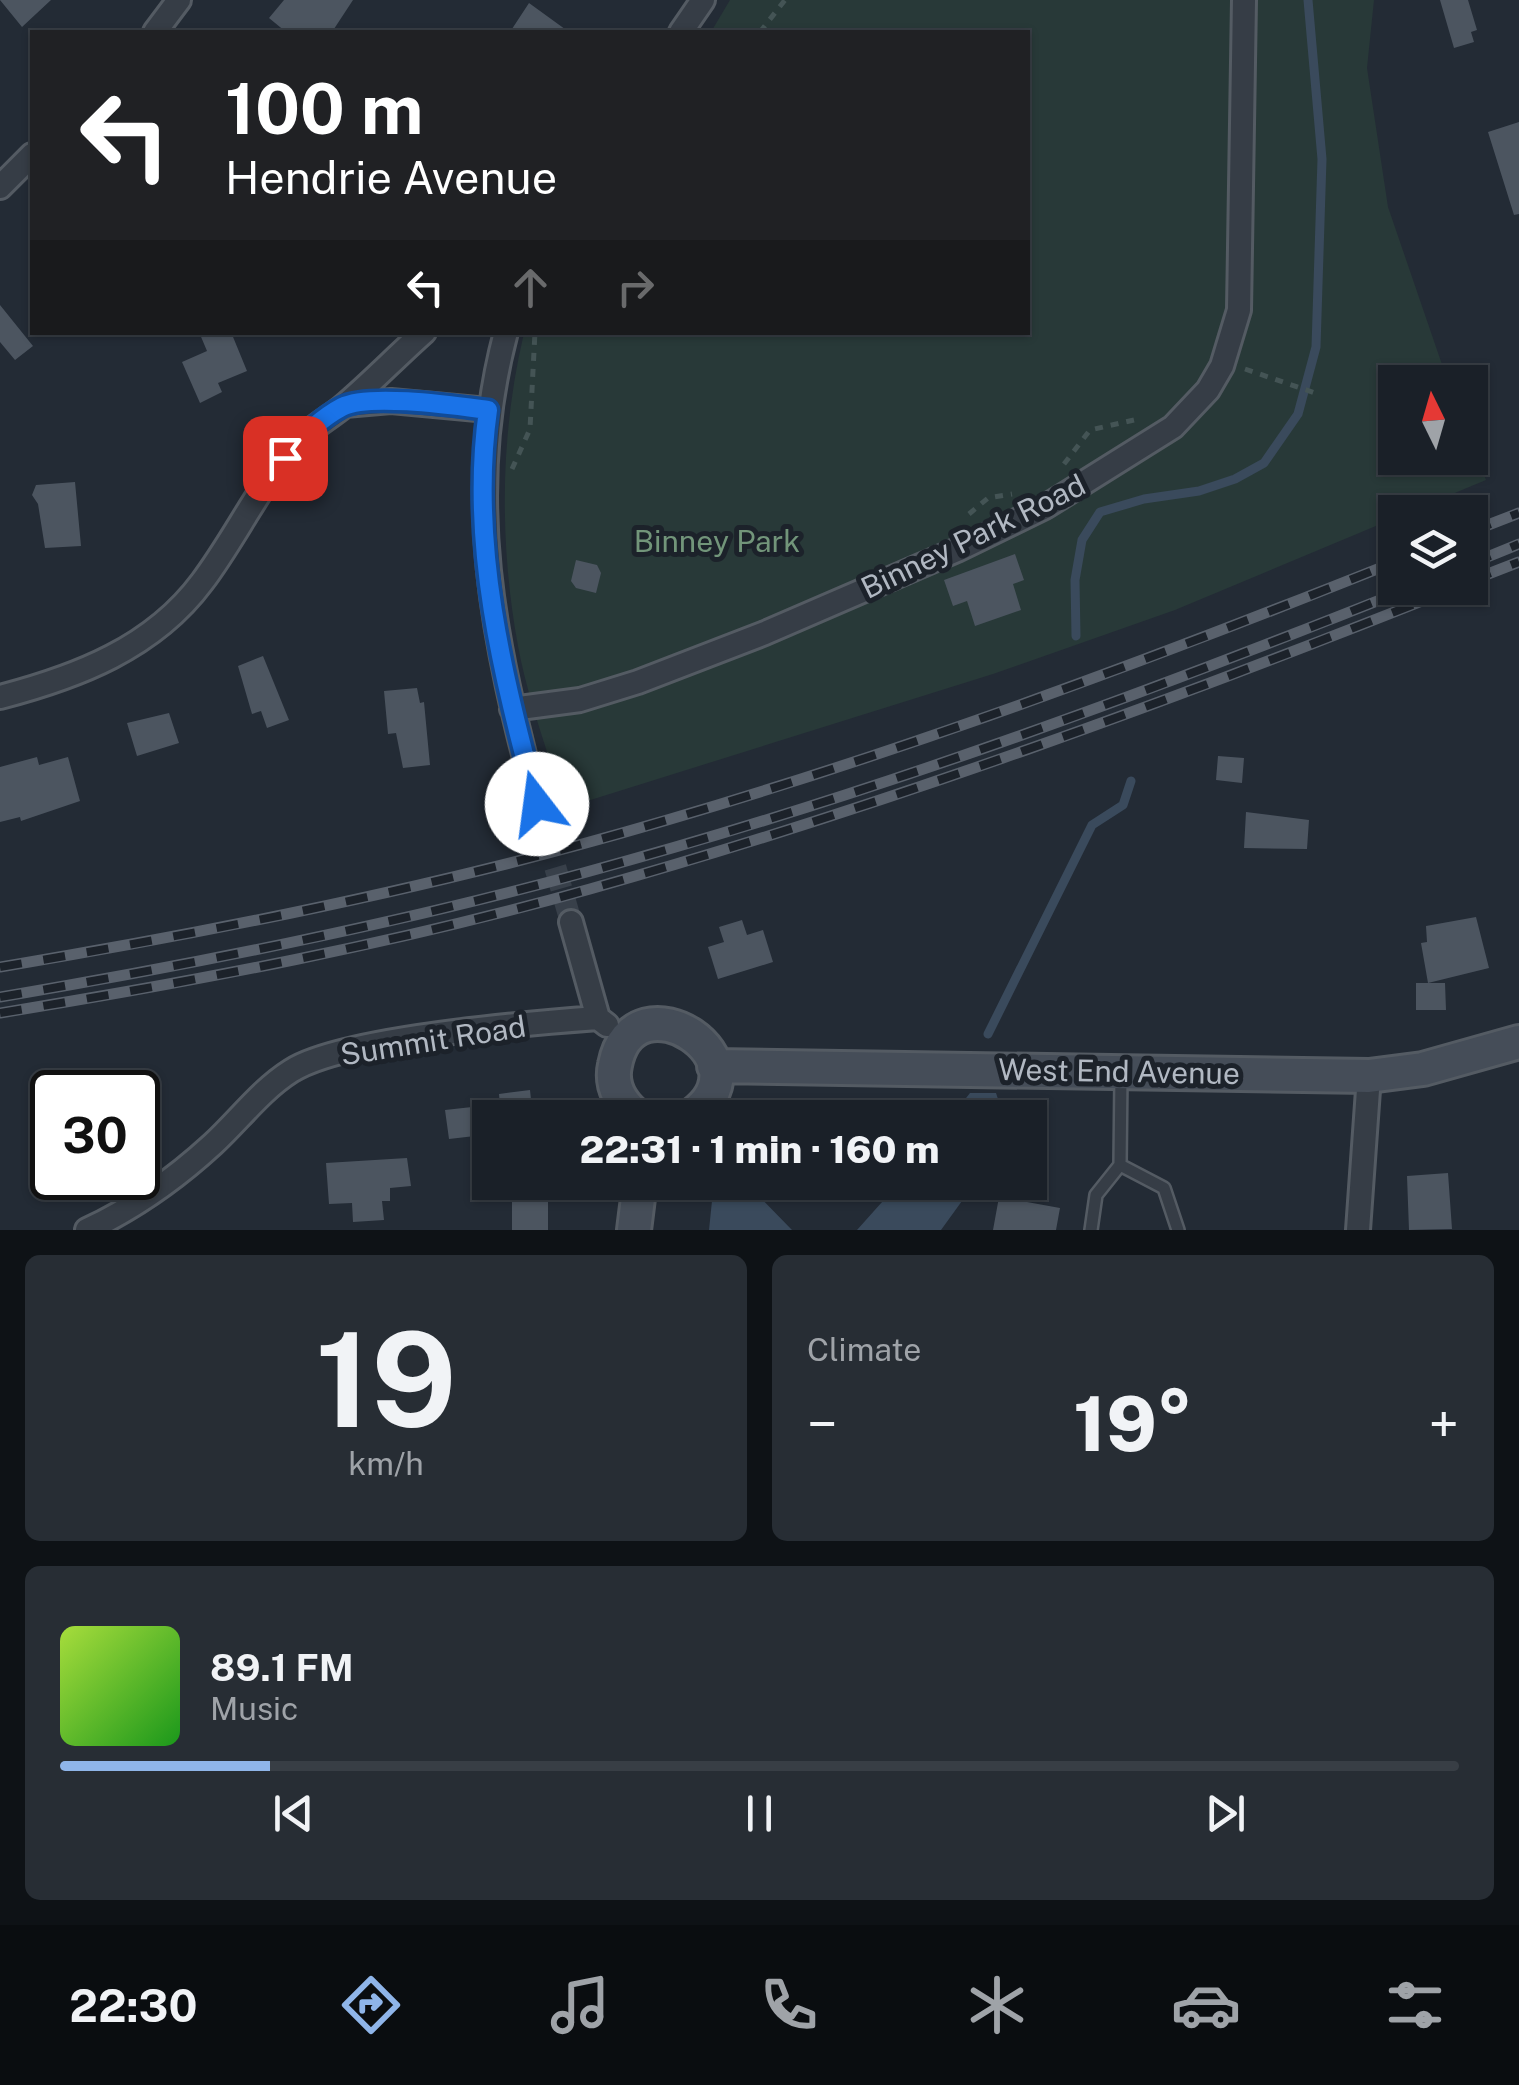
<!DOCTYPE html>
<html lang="en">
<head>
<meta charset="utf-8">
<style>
	body { margin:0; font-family:"Public Sans",sans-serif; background:#272d34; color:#f1f3f6; height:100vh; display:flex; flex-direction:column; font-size:38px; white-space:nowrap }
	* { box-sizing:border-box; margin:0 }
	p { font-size:32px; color:#9fa3a8 }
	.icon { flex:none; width:55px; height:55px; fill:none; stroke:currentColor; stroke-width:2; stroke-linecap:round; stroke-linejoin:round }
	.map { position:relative; height:1230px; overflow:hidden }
	.drawer { display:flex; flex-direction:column; gap:25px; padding:25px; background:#0e1216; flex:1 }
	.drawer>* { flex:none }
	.guide { position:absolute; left:30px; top:30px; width:1000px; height:305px; border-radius:0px; box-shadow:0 2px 8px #0004,0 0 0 2px #383e45; background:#202124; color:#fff; overflow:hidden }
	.needle { width:65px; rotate:355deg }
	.fabs { position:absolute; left:1378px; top:365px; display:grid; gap:20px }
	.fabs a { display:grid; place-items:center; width:110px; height:110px; border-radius:0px; background:#1a2028; box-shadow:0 2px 8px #0004,0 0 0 2px #383e45; font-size:50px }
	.speed { position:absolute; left:30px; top:1070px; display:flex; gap:20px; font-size:50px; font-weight:700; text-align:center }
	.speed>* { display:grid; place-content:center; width:130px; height:130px; border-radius:50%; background:#1a2028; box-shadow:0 2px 8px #0004,0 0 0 2px #383e45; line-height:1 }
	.speed .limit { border:5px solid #111; border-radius:15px; background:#fff; color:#111 }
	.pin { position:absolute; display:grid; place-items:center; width:85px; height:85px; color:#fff; margin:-42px; border-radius:20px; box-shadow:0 5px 15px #0006 }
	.me { position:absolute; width:110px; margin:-55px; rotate:345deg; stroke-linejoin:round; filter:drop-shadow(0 0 8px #0008) }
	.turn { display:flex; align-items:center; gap:35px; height:210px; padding:0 30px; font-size:45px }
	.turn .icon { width:130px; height:130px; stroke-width:2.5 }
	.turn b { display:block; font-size:70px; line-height:85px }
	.lanes { display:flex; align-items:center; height:95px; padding:0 30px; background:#0003; justify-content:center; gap:50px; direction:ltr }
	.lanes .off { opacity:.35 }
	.big { font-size:75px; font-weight:800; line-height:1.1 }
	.drawer .widget { flex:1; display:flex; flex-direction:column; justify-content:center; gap:15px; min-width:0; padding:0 35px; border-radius:15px; background:#272d34 }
	.drawer .dial { align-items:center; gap:0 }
	.dial b { font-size:130px; line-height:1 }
	.song { display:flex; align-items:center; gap:30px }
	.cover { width:120px; height:120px; border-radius:15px; background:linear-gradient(135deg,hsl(80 70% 55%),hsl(120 70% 35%)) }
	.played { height:10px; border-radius:5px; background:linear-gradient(90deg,#8fb5e9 15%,#383e45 15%) }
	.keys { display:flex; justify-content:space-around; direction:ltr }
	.heat { display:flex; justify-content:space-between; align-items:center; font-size:55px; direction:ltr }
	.drawer .tiles { flex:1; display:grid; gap:25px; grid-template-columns:1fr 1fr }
	.widget:last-child { grid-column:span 2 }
	.trip { position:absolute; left:472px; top:1100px; width:575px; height:100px; border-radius:0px; background:#1a2028; box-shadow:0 2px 8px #0004,0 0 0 2px #383e45; font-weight:800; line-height:100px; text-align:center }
	.tabs { display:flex; height:160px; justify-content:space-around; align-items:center; background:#0a0d10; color:#9fa3a8 }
	.tabs .icon { width:70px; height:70px }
	.tabs .on { color:#8fb5e9 }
	.tabs b { font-size:45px; color:#f1f3f6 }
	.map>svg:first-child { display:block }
	.green { fill:#283938 }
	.water { fill:#3a4a5c }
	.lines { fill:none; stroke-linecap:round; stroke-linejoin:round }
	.stream { stroke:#3a4a5c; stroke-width:9 }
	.building { fill:#4c5560 }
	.street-tunnel { stroke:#38404a; stroke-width:22; stroke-dasharray:22 11; stroke-linecap:butt }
	.lane-casing { stroke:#545b63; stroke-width:16 }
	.street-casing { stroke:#545b63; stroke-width:28 }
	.secondary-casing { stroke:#545b63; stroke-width:38 }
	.path { stroke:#445455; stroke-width:5; stroke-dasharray:8 8; stroke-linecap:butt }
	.lane { stroke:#363d46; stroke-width:11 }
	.street { stroke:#363d46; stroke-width:22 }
	.secondary { stroke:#454d58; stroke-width:32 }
	.rail-casing { stroke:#59616c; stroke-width:11 }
	.rail { stroke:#1c222a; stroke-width:8; stroke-dasharray:22; stroke-linecap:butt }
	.route-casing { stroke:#114b97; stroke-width:25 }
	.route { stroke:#1a73e8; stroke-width:18 }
	.labels { text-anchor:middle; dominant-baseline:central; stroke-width:10; stroke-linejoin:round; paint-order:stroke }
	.street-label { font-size:30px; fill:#b1b8c2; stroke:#1c222a }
	.park-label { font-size:30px; fill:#72957a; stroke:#1c222a }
</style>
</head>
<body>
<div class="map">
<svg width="1519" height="1230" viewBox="0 0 1519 1230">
	<rect width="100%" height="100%" fill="#232b35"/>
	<path class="green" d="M730 0H1374L1367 68 1388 207 1448 382H1395V458H1470V439L1486 480 1409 512H1395V518L1175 610 993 674 565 808C549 755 528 700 518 646 499 542 500 434 524 333L1028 332V32H711Z"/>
	<path class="water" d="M970 1093H996L1004 1117H951Z
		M691 1183H746L792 1230H709L712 1201Z
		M899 1183V1182L975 1183 941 1230H857Z"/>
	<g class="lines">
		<path class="stream" d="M1076 636 1075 580 1082 540 1100 512 1144 499 1199 491 1235 479 1264 463 1298 414 1316 347 1322 159 1308 0
			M988 1034 1092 825 1123 805 1131 781"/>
	</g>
	<path class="building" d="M0 0H51L22 27Z
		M284 0H353L332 32H286L269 18Z
		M1440 0H1468L1477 30 1471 32 1474 42 1454 48Z
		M529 3 569 32H510Z
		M1519 122V214L1514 215 1488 132Z
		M0 305 33 346 15 360 0 342Z
		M199 332H231L247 371 218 383 222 392 200 403 182 362 207 351Z
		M75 482 81 546 45 548 38 504 32 495 36 485Z
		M1015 554 1024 580 1013 584 1021 610 975 626 967 601 953 606 944 580Z
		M576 560 597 565 601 573 596 593 576 588 571 581Z
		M263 656 289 720 267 728 261 711 252 714 238 666Z
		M417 688 420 703 424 702 430 765 403 768 396 733 388 734 384 691Z
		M169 713 179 743 137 756 127 723Z
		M1218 756 1244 758 1242 783 1216 780Z
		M37 757 39 765 68 757 80 801 21 821 20 817 0 822V767Z
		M1246 812 1309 820 1307 849 1244 848Z
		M1476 917 1489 968 1428 983 1421 943 1427 942 1426 926Z
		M742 920 747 935 763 930 773 962 718 979 708 947 724 942 719 927Z
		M1416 983H1445L1446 1010H1416Z
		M530 1090 533 1118H501L499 1094Z
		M472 1107 475 1136 449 1139 445 1110Z
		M407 1158 411 1186 390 1188V1201H382L384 1220 353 1222 352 1203 329 1204 326 1163Z
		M1448 1173 1452 1229 1409 1230 1407 1176Z
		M512 1182H548V1230H512Z
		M999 1197 1060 1208 1056 1230H993Z"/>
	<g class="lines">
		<path class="street-tunnel" d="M537 804 571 922"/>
		<defs>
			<path id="lane" d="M1120 1165 1164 1188 1178 1230
				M1091 1230 1096 1195 1120 1165 1121 1076"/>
			<path id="street" d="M155 32 179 0
				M681 32 703 0
				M0 187 32 155
				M506 332C462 497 494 644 537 804
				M345 405 391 401 488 410
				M0 697C77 677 153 648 202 582 236 537 259 485 297 443 310 428 330 418 345 405 372 382 397 356 424 332
				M512 709 580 700 638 682 765 633 957 550 1045 507 1173 427 1208 390 1222 366 1239 310 1244 0
				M571 922 598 1018 607 1025
				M87 1230C132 1209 176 1178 213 1144 239 1120 261 1090 291 1071 342 1038 531 1023 598 1018
				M1358 1230 1369 1076"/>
			<path id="secondary" d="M714 1066 1369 1076 1423 1069 1519 1042
				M639 1118C622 1105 610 1087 615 1065 633 970 776 1062 688 1118
				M634 1230 640 1182"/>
		</defs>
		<use href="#lane" class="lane-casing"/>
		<use href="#street" class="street-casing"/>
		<use href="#secondary" class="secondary-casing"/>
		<path class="path" d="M760 32 785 0
			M1245 369 1318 394
			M1064 464 1090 430 1134 420
			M512 469 530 429 535 332
			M969 514 988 498 1012 494"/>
		<use href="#lane" class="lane"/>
		<use href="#street" class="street"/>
		<use href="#secondary" class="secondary"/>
		<defs>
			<path id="rail" d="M1470 532 1519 513
				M1470 564 1519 544
				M1470 581 1519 562
				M0 967C193 935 386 897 575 846 855 770 1127 669 1395 562
				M0 997C196 964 391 925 583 873 865 797 1139 696 1410 588
				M0 1013C198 981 397 943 590 889 885 806 1171 701 1455 588"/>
		</defs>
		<use href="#rail" class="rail-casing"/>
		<use href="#rail" class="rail"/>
	</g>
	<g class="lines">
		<defs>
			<path id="route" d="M285 458C300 439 321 418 342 407 369 393 457 406 488 410 469 544 503 676 537 804"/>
		</defs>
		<use href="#route" class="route-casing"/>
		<use href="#route" class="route"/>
	</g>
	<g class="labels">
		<g class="street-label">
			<text transform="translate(973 536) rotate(-26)">Binney Park Road</text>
			<text transform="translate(433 1040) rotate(-9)">Summit Road</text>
			<text transform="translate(1119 1071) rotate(1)">West End Avenue</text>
		</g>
		<g class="park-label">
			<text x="717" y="541">Binney Park</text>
		</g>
	</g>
</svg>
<div class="fabs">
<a><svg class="needle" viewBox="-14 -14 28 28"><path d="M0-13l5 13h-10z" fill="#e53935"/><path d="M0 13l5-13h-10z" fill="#9fa3a8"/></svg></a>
<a><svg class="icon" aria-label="layers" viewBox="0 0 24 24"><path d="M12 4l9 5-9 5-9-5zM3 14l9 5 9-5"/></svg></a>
</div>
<div class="speed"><div class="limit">30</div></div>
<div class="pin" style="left:285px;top:458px;background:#d93025"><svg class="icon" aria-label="arrive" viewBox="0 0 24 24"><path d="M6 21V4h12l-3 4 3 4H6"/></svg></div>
<svg class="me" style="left:537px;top:804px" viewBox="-20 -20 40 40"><circle r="19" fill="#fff"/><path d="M0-13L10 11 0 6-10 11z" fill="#1a73e8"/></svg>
<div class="trip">22:31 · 1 min · 160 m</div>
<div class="guide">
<div class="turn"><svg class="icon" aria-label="left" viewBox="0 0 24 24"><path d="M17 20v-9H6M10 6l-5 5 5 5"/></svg><div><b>100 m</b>Hendrie Avenue</div></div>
<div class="lanes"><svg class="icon" aria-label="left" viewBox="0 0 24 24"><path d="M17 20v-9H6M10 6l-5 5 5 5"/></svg><svg class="icon off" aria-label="ahead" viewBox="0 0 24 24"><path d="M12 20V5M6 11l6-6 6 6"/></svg><svg class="icon off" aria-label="right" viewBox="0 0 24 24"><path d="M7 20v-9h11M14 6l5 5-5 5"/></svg></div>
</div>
</div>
<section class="drawer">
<div class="tiles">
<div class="widget dial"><b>19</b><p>km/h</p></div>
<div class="widget"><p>Climate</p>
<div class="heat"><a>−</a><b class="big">19°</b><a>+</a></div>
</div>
<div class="widget">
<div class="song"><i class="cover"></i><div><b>89.1 FM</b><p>Music</p></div></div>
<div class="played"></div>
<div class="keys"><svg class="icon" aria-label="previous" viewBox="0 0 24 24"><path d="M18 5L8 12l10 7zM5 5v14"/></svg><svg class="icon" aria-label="pause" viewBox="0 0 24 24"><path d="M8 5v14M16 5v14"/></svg><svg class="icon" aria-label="next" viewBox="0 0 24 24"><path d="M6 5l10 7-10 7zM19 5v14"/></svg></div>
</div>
</div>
</section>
<nav class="tabs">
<b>22:30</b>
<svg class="icon on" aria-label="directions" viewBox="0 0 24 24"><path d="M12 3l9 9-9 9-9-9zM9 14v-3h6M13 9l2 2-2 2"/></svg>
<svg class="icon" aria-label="music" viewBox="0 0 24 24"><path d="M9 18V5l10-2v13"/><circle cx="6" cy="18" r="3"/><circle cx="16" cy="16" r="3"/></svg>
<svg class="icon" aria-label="phone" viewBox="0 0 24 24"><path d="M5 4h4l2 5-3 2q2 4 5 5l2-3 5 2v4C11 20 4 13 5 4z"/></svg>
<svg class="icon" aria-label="climate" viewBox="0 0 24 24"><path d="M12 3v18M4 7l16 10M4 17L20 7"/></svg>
<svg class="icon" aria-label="car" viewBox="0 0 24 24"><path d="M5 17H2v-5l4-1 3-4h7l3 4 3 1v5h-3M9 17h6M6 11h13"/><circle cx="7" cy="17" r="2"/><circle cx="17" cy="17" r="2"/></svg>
<svg class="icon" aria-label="filters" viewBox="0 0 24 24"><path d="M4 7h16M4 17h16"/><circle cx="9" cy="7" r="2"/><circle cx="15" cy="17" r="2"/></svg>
</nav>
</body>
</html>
